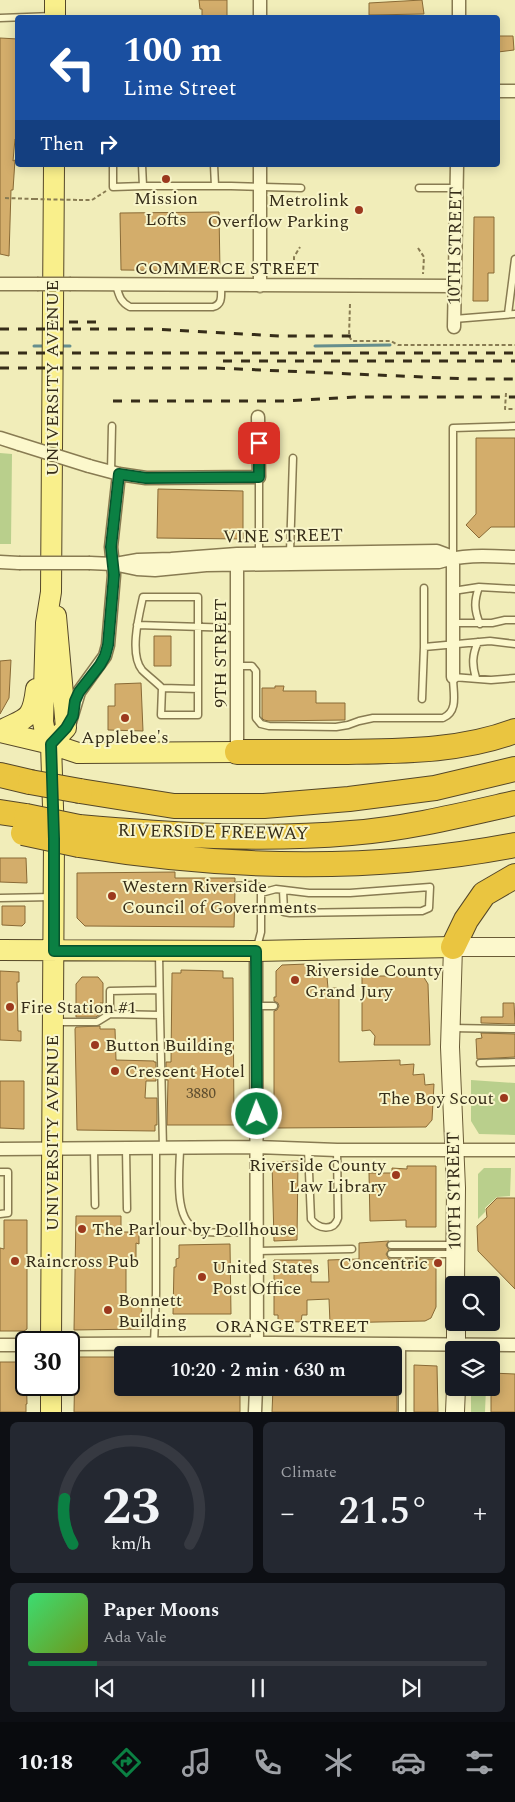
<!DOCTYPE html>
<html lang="en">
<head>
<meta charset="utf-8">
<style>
	body { margin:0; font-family:Spectral,serif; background:#242831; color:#f1f3f6; height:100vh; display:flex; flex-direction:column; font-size:19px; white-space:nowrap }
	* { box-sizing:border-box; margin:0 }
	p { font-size:16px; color:#9ea1a6 }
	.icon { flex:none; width:28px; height:28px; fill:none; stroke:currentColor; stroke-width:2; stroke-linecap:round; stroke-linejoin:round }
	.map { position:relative; height:1412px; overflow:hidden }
	.side { display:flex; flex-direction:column; gap:10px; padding:10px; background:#0d0f14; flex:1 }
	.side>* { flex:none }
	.guide { position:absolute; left:15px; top:15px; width:485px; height:152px; border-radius:5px; box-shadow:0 2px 12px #0003; background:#1a4fa0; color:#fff; overflow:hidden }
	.controls { position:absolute; left:445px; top:1276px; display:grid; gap:10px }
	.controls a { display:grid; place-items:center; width:55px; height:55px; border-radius:5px; background:#171b24; box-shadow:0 2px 12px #0003; font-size:25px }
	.speed { position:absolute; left:15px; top:1331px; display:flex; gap:10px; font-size:25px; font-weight:700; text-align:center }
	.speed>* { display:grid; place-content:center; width:65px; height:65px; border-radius:50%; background:#171b24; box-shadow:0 2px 12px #0003; line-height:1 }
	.speed .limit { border:2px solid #111; border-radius:8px; background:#fff; color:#111 }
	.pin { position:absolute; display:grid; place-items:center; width:42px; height:42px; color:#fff; margin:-21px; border-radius:10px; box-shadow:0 2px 8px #0006 }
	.me { position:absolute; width:55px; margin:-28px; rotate:359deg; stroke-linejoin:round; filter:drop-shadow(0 0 4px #0008) }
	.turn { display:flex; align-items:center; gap:18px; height:105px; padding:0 25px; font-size:22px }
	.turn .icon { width:65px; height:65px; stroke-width:2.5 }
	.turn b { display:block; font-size:35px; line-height:42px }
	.then { display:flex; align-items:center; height:48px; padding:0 25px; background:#0003; gap:10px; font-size:19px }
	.big { font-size:38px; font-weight:600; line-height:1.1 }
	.side .widget { flex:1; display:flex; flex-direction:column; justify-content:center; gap:8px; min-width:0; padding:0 18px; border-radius:8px; background:#242831 }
	.side .dial { align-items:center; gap:0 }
	.dial svg { height:130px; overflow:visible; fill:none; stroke:#363941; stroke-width:7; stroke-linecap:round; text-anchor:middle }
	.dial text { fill:#f1f3f6; stroke:none }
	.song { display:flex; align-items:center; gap:15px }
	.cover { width:60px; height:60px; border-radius:8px; background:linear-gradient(135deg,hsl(140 70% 55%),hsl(80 70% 35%)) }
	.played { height:5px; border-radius:2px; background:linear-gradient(90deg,#0b8043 15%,#363941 15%) }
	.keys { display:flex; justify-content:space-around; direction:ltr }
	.heat { display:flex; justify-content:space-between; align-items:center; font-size:28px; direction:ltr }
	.side .tiles { flex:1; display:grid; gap:10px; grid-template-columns:1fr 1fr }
	.widget:last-child { grid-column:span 2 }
	.trip { position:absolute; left:114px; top:1346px; width:288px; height:50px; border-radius:5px; background:#171b24; box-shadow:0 2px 12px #0003; font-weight:600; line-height:50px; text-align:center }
	.menu { display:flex; height:80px; justify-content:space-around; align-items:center; background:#090b0e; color:#9ea1a6 }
	.menu .icon { width:35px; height:35px }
	.menu .selected { color:#0b8043 }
	.menu b { font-size:22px; color:#f1f3f6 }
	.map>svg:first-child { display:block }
	.green { fill:#b9cf8c }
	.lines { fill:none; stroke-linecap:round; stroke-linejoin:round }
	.stream { stroke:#658e8d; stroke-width:3 }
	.building { fill:#d3ad6b; stroke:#896a36 }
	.lane-casing { stroke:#887b52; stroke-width:9 }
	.street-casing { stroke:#887b52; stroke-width:15 }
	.secondary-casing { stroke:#6a5b36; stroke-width:20 }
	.primary-casing { stroke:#554728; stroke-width:22 }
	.highway-casing { stroke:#554728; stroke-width:26 }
	.path { stroke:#887b52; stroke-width:2; stroke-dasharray:4 2.5; stroke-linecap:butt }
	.lane { stroke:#fcf8cc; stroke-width:6 }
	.street { stroke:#fcf8cc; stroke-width:12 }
	.secondary { stroke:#fcf8cc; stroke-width:18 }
	.primary { stroke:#f9ef8b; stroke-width:20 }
	.highway { stroke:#eac540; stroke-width:24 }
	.rail { stroke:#362d19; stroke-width:3; stroke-dasharray:9 9; stroke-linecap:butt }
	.street-bridge-casing { stroke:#887b52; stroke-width:15; stroke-linecap:butt }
	.highway-bridge-casing { stroke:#554728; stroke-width:26; stroke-linecap:butt }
	.path-bridge { stroke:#887b52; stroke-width:2; stroke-dasharray:4 2.5; stroke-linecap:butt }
	.street-bridge { stroke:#fcf8cc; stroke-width:12 }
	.highway-bridge { stroke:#eac540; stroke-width:24 }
	.route-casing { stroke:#07532c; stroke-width:12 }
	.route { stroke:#0b8043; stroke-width:9 }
	.poi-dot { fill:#9c391e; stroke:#f8f5c9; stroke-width:2 }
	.labels { text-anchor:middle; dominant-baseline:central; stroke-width:4; stroke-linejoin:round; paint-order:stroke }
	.number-label { font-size:15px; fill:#5d4d2e }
	.poi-label { font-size:18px; fill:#362d19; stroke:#f8f5c9; text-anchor:start }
	.street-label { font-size:18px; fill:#362d19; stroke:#f8f5c9 }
</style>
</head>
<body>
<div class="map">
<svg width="515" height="1412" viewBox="0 0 515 1412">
	<rect width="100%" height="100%" fill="#f1edb9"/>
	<path class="green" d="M0 453 12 454 11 544H0Z
		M471 1080 515 1083V1135L479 1134 471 1121Z
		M484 1168H511L510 1196 497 1197 485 1208V1212L478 1219V1174Z
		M471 1388H486L485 1412H471Z"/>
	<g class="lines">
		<path class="stream" d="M34 346H47
			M60 346H70
			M315 346 390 345"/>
	</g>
	<path class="building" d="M199 0H227V18H202V9H200Z
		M422 0 424 14 369 15V3Z
		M498 36H513L514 50 498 52Z
		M0 38 18 39 16 126H18V130L17 139H15L13 161 15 160 13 190H11L9 256 0 254Z
		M219 212 220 271 121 270 120 213Z
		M474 217H494V273H488V301H473Z
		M476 438H515V527H491L479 538 466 525 476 514Z
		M158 489 243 491V539L157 538Z
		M154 636H171V666H154Z
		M11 660 9 698 0 714V661Z
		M141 683 143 731 108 730V706H115V684Z
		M275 686H284L283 691H316V703H345V720L269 721 264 720 262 718V688H275Z
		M0 858H26L27 883 0 882Z
		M175 872V878H235V881L230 886 231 889 235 891 234 927 85 926 77 918V873Z
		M2 906H25V923L22 926 2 925Z
		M307 964 316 967 317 976 327 977 328 988H337L339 997V1062L400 1060V1065L414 1064 413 1075 424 1074 425 1085 434 1084 432 1120 426 1127 274 1128V1011L277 1010 279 1006 278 1003 274 1001V997H276V971L282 965Z
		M181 970 223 971V978H233L234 1125H167L168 1080H166V1062H171L172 973H181Z
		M0 971 19 972V982H17L18 1031H21V1041L0 1040Z
		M362 976H423L428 984 430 1045H374L375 1036 370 1030 362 1031Z
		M82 977H98L103 983V1003H100V1014L96 1017H76V984Z
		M503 1003H514L515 1024 481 1023V1017H503Z
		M100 1026V1029H115L116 1060 154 1061V1062H156V1081H146L145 1098H157V1125H155V1131L77 1130 75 1029 76 1027Z
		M481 1033 515 1034V1057L477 1059 476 1039 482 1038Z
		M0 1081H24V1129L0 1128Z
		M298 1161 297 1240 274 1241 272 1162Z
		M407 1166H436V1227H406V1220L370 1221 369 1173H392V1168L407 1169Z
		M497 1198H515V1289L478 1251 477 1226 487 1217 486 1209Z
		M76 1216H121V1232H139V1244L136 1243V1265H126V1298H142L141 1329 74 1330Z
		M4 1220H27V1329L24 1331H0V1248L4 1249Z
		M389 1241 386 1245 389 1250 386 1254 389 1259H436V1307L431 1318 425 1321 330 1323 329 1299 307 1300V1315H302L301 1322 278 1321V1315H274V1260H311V1282H329L328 1260 359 1259V1243Z
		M230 1244 231 1314H173L174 1267H176V1259L179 1258V1245Z
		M75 1357H122V1388H240V1412H74Z
		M0 1362H26L27 1404H26V1412H0Z
		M414 1365 437 1366 438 1412H414Z
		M491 1373 515 1374V1412H491Z
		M273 1388H397V1412H272Z"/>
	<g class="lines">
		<defs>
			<path id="lane" d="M0 18 54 16
				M113 165V187L143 186
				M142 165 143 186H231L301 188
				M214 165 215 186
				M419 188H456
				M116 285C119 295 120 302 130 307H213C223 304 221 296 221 286
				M508 314 515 259
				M454 319 515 314
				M111 472 112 426
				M259 477V553
				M290 553 293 458
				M453 557V428L515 426
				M479 587C474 601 474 610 480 624
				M453 591 479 587 515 589
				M143 597H198V715H161L162 688C156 682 148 676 142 670 129 654 139 615 143 597Z
				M453 623H492L505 620H515
				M137 625 236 628
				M424 647V588
				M237 666H252L256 671V718L261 724 269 726 336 727 348 725 359 721 373 718H443C459 711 453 693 453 677L491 680 515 678
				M476 678C472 665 472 655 478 642
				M162 688 198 689
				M422 699 424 647 490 641 515 644
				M235 886 252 885 259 887 261 893V932L257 947
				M261 893 276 889 309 893H350L430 887 429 908 422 911 290 913 284 912 283 890
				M0 898 52 897
				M159 990 110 991V1014L160 1015 159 953
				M256 1006H274
				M160 1015 163 1148
				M56 1022H97L110 1014
				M451 1028 515 1029
				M480 1063 515 1062
				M126 1148 127 1209
				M180 1148C180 1170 172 1222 199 1231 209 1234 245 1232 257 1232
				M94 1149 95 1205
				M308 1149 311 1219C318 1229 334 1232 338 1218L337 1150
				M0 1172H8V1213L0 1214
				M391 1245H454
				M257 1251 352 1249
				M391 1254H454
				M154 1344 156 1294V1148
				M402 1344V1412"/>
			<path id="street" d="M260 0V18
				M459 0V18
				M498 91H515
				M0 284H37
				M71 284 455 286
				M260 286V165
				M454 327 457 165
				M0 438 19 444
				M89 466 119 474 146 478 259 477 258 417
				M453 557V677
				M0 562 19 563
				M90 563 113 564 137 569 155 570 206 565 439 562C463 554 489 556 515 557
				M121 563 138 560 171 559 237 554 437 551 453 557
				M70 722 79 692 105 656 108 645 114 575 111 547 119 474
				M237 752V557
				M256 951 257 1355
				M0 1149 257 1147 337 1150H515
				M69 1344 272 1343 515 1345
				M0 1345H26
				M255 1412 256 1388"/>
			<path id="secondary" d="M455 1285 456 1188 450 1047 453 947H515
				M456 1322V1350
				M455 1412 456 1388"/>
			<path id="primary" d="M55 0V18
				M0 731C26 717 32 722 36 689
				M0 732 51 744 78 753 237 752
				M51 744 66 728 56 616
				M0 950 256 951 453 947
				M51 1342 54 839 51 744 45 732 43 722 46 623 51 592 54 165
				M51 1385V1412"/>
			<path id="highway" d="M237 752C274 752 311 752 348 752 405 751 462 751 515 731
				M0 775 30 782
				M80 791 174 806H264L349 799 435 788 515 769
				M0 812 26 816
				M79 827C169 835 260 841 351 833 405 829 462 815 515 803
				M79 845C225 869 369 873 515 845
				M453 947 466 920 484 894 515 876"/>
		</defs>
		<use href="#lane" class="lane-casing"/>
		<use href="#street" class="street-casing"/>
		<use href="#secondary" class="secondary-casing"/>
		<use href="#primary" class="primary-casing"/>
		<use href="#highway" class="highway-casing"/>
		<path class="path" d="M5 198 34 199
			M79 200H92L106 191
			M418 248 424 257 423 274
			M294 273V257L300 247
			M350 304 349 336 352 341H391L398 345H515
			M506 393 505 409H515"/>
		<use href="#lane" class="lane"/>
		<use href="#street" class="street"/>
		<use href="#secondary" class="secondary"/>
		<use href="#primary" class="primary"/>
		<use href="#highway" class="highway"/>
		<path class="rail" d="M51 322H96
			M0 329H155L281 336H359
			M0 353H515
			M223 361H515
			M0 368H215L469 379H515
			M113 401H284L355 397H515"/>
		<defs>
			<path id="street-bridge" d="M37 284H71
				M19 444 89 466
				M19 563H90"/>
			<path id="highway-bridge" d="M30 782 80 791
				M26 816 79 827
				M23 833 79 845"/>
		</defs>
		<use href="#street-bridge" class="street-bridge-casing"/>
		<use href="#highway-bridge" class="highway-bridge-casing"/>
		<path class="path-bridge" d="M34 199 79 200"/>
		<use href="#street-bridge" class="street-bridge"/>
		<use href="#highway-bridge" class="highway-bridge"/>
	</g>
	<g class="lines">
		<defs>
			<path id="route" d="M257 1114 256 951H54V839L51 744 66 728 73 716 75 701 79 692 100 665 105 656 108 645 114 575 111 547 119 474 146 478 259 477V443"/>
		</defs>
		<use href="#route" class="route-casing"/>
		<use href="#route" class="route"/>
	</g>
	<g class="poi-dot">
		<circle cx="166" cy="179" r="5"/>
		<circle cx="359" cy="210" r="5"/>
		<circle cx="125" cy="718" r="5"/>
		<circle cx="112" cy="896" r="5"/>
		<circle cx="295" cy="980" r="5"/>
		<circle cx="10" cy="1007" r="5"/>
		<circle cx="95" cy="1045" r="5"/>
		<circle cx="115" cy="1071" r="5"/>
		<circle cx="504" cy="1098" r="5"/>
		<circle cx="396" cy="1175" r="5"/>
		<circle cx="82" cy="1229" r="5"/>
		<circle cx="15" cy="1261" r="5"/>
		<circle cx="438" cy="1263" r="5"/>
		<circle cx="202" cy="1277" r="5"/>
		<circle cx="108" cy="1310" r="5"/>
	</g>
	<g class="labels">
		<g class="number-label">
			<text x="201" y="1093">3880</text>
		</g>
		<g class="poi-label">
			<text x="166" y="198" text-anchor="middle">Mission<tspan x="166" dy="21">Lofts</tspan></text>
			<text x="349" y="200" text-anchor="end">Metrolink<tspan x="349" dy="21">Overflow Parking</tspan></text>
			<text x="125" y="737" text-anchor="middle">Applebee's</text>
			<text x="122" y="886">Western Riverside<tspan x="122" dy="21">Council of Governments</tspan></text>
			<text x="305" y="970">Riverside County<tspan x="305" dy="21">Grand Jury</tspan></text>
			<text x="20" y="1007">Fire Station #1</text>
			<text x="105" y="1045">Button Building</text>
			<text x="125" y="1071">Crescent Hotel</text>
			<text x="494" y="1098" text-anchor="end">The Boy Scout</text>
			<text x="386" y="1165" text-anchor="end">Riverside County<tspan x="386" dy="21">Law Library</tspan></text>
			<text x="92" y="1229">The Parlour by Dollhouse</text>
			<text x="25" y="1261">Raincross Pub</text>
			<text x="428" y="1263" text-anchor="end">Concentric</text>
			<text x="212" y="1267">United States<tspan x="212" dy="21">Post Office</tspan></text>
			<text x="118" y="1300">Bonnett<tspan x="118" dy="21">Building</tspan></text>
		</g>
		<g class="street-label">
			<text transform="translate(455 246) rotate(-89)">10TH STREET</text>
			<text x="227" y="268">COMMERCE STREET</text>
			<text transform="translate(52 378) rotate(-90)">UNIVERSITY AVENUE</text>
			<text transform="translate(283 536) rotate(-1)">VINE STREET</text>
			<text transform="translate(220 653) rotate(-90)">9TH STREET</text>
			<text transform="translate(213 832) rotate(1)">RIVERSIDE FREEWAY</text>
			<text transform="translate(52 1133) rotate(-90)">UNIVERSITY AVENUE</text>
			<text transform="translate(454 1191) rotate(-91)">10TH STREET</text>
			<text x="292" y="1326">ORANGE STREET</text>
		</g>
	</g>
</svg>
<div class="controls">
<a><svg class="icon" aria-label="search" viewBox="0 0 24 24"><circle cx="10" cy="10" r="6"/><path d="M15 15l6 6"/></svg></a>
<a><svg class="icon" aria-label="layers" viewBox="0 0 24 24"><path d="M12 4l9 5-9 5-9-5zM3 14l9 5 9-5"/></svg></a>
</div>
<div class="speed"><div class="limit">30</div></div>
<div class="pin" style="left:259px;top:443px;background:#d93025"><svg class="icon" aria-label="arrive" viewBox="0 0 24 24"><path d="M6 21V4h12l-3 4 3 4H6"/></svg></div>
<svg class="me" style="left:257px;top:1114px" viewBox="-20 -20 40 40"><circle r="17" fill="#0b8043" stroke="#fff" stroke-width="3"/><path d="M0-11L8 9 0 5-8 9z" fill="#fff"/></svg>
<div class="trip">10:20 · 2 min · 630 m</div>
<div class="guide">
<div class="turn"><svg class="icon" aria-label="left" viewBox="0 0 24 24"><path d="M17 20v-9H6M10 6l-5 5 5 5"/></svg><div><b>100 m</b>Lime Street</div></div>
<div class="then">Then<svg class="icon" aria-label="right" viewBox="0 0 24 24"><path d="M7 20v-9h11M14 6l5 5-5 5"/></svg></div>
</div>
</div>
<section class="side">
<div class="tiles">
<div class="widget dial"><svg viewBox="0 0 100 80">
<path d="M14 69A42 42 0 1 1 86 69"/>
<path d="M14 69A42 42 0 0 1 9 41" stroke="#0b8043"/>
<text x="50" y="56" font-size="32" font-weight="700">23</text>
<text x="50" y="72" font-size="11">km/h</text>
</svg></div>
<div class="widget"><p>Climate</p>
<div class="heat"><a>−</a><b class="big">21.5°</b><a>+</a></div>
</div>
<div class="widget">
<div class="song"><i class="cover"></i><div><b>Paper Moons</b><p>Ada Vale</p></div></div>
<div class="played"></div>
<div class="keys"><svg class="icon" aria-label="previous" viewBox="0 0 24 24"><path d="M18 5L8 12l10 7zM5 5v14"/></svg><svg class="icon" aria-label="pause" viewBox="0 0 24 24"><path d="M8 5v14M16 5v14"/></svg><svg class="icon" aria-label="next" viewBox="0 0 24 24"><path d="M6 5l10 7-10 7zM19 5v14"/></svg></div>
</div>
</div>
</section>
<nav class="menu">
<b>10:18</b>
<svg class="icon selected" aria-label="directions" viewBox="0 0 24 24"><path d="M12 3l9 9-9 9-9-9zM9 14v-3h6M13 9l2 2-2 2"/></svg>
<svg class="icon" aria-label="music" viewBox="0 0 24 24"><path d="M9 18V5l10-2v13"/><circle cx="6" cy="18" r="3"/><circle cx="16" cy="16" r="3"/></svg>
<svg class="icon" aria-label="phone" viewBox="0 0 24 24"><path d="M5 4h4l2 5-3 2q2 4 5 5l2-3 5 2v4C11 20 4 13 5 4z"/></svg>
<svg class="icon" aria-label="climate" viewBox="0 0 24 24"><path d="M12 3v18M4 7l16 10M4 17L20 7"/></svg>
<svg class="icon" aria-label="car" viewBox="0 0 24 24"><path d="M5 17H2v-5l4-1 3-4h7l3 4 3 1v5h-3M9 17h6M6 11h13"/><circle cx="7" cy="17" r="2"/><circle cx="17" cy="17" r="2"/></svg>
<svg class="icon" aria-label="filters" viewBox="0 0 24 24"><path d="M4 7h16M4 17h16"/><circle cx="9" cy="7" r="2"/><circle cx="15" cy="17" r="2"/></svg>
</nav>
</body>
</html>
